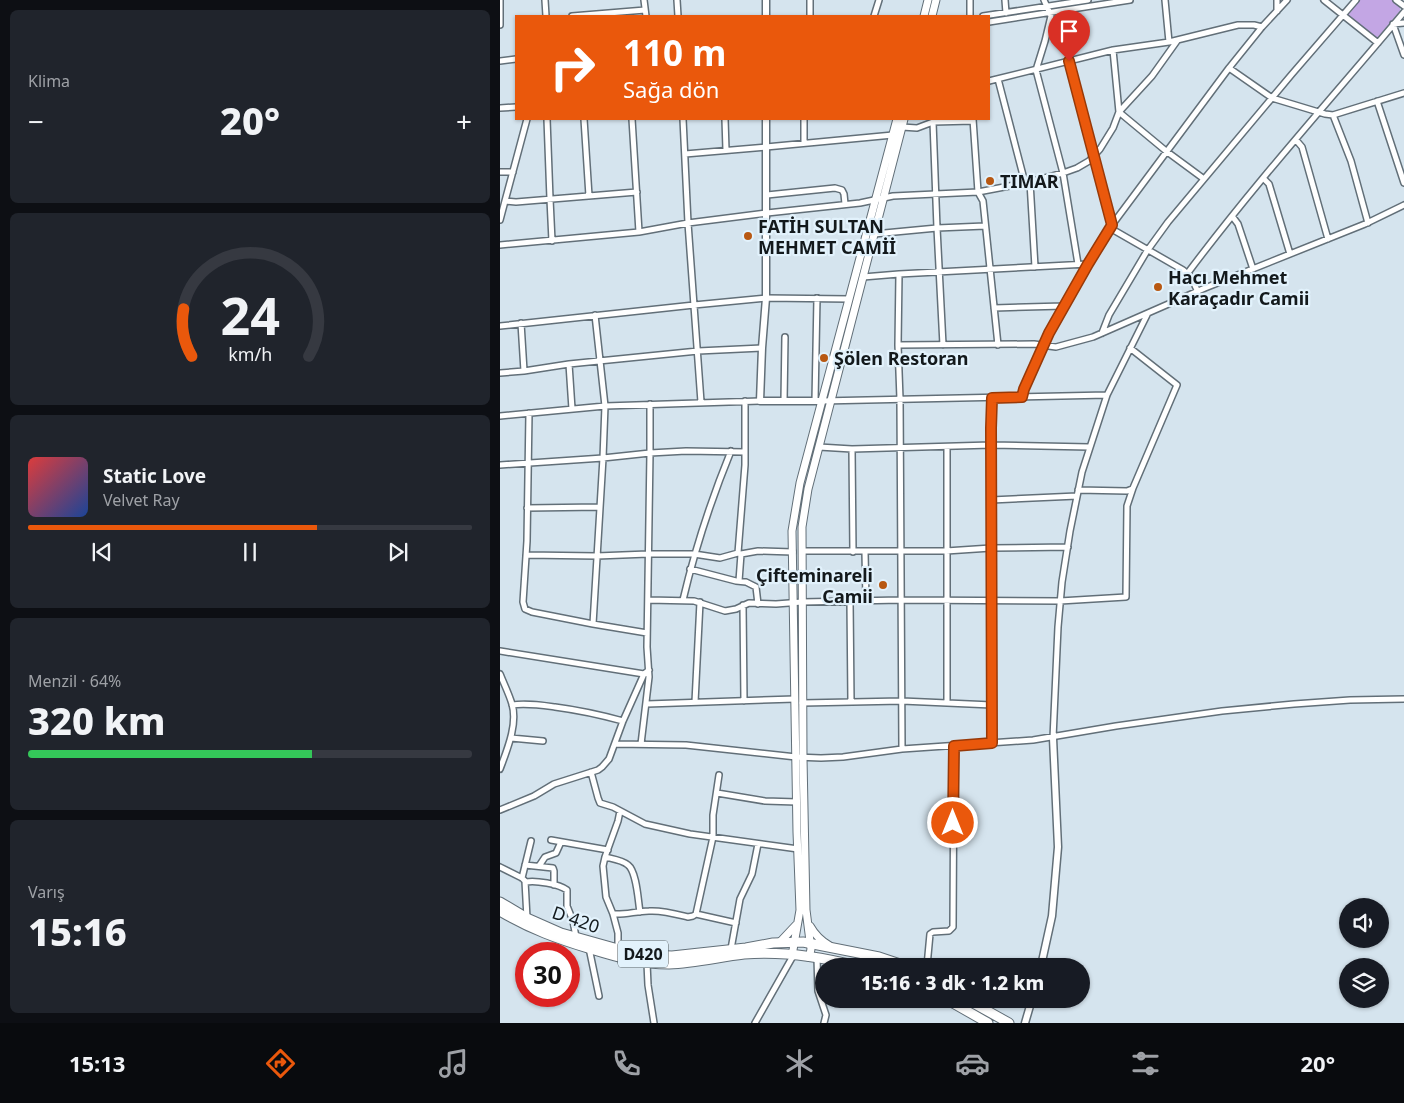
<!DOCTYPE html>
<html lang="tr">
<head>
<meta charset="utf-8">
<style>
	body { margin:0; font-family:"Noto Sans",sans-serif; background:#20242c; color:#f1f3f6; height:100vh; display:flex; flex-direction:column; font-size:19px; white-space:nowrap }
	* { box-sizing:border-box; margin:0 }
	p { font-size:16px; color:#9ea1a6 }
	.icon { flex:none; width:28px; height:28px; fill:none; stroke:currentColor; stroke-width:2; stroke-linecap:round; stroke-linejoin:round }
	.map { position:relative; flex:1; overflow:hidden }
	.panel { display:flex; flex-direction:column; gap:10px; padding:10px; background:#0d0f14; width:500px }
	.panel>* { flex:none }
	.banner { position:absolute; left:15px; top:15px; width:475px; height:105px; border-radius:0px; box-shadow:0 1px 4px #0004; background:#ea580c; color:#fff; overflow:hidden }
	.controls { position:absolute; left:839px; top:898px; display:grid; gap:10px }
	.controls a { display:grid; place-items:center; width:50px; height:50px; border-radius:50%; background:#171b24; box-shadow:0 1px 4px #0004; font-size:25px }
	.speed { position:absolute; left:15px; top:942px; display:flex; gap:10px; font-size:25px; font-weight:700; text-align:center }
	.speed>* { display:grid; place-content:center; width:65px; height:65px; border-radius:50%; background:#171b24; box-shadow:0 1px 4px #0004; line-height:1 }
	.speed .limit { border:8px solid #d22; background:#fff; color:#111 }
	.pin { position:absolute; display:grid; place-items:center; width:42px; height:42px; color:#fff; margin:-51px -21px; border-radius:50% 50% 50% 0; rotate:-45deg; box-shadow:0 0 5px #0007 }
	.pin .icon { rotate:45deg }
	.me { position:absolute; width:55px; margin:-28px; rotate:0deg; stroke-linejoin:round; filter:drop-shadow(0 0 4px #0008) }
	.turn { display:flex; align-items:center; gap:18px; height:105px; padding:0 25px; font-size:22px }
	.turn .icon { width:65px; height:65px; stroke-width:2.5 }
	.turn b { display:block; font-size:35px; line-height:42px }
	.big { font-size:38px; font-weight:800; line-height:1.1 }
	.panel .card { flex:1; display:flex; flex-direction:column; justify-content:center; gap:8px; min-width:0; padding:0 18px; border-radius:8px; background:#20242c }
	.panel .dial { align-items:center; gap:0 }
	.dial svg { height:130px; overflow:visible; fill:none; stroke:#363941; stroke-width:7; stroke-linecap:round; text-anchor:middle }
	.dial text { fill:#f1f3f6; stroke:none }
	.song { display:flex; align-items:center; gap:15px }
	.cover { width:60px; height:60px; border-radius:8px; background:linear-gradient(135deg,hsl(0 70% 55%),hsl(220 70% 35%)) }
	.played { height:5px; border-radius:2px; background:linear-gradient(90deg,#ea580c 65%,#363941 65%) }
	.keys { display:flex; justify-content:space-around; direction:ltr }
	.heat { display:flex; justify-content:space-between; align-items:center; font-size:28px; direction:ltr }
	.charge { height:8px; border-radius:4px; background:linear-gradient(90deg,#34c759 64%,#363941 0) }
	.trip { position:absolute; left:315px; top:958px; width:275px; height:50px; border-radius:25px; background:#171b24; box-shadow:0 1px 4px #0004; font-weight:800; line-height:50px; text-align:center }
	.tabs { display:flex; height:80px; justify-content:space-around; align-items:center; background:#090b0e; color:#9ea1a6 }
	.tabs .icon { width:35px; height:35px }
	.tabs .on { color:#ea580c }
	.tabs b { font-size:22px; color:#f1f3f6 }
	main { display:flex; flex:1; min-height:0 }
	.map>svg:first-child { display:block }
	.green { fill:#c3a6e4 }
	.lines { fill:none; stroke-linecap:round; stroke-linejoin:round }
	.minor-casing { stroke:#626f78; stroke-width:8 }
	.tertiary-casing { stroke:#626f78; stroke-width:9 }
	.secondary-casing { stroke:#626f78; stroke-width:9 }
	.trunk-casing { stroke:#626f78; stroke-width:11 }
	.minor { stroke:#fff; stroke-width:5 }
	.tertiary { stroke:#fff; stroke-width:6 }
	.secondary { stroke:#fff; stroke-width:7 }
	.trunk { stroke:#fff; stroke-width:9 }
	.route-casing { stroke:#983908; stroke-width:12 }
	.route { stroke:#ea580c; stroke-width:9 }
	.poi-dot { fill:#b85812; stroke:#e2f2fc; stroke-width:2 }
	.labels { text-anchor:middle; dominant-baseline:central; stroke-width:4.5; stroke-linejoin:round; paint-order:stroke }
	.shield { fill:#e2f2fc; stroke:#515a5f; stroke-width:1 }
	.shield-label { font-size:16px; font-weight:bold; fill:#13191c }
	.poi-label { font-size:18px; font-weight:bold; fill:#13191c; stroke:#e2f2fc; text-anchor:start }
	.street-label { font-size:18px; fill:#13191c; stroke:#e2f2fc }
</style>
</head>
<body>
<main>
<section class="panel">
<div class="card"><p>Klima</p>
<div class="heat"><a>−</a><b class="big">20°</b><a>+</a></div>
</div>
<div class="card dial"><svg viewBox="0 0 100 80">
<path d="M14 69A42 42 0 1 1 86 69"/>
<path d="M14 69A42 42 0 0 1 9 40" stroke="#ea580c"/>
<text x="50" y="56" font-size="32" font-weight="700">24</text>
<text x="50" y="72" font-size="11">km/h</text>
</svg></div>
<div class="card">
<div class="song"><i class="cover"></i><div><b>Static Love</b><p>Velvet Ray</p></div></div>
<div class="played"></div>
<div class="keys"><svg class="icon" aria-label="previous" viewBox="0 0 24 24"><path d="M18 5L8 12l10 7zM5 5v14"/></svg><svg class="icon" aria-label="pause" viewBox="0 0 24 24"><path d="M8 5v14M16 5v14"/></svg><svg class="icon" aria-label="next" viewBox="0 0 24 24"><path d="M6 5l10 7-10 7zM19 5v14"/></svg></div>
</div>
<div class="card"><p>Menzil · 64%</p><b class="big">320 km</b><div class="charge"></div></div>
<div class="card"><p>Varış</p><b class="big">15:16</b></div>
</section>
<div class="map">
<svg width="904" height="1023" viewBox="0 0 904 1023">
	<rect width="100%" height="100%" fill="#d5e4ee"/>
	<path class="green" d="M860 0H892L900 7V11L878 37 874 38 848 17V14Z"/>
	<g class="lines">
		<defs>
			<path id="minor" d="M45 0 46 16
				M144 0 146 16
				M177 0 178 16
				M310 0V16
				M470 0V16
				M505 0 506 13
				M544 0 551 16 545 41 536 70 563 173 578 264
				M665 0 669 42
				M777 0V11
				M824 0 878 43
				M896 0 904 6
				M72 16 145 10
				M374 16 379 0
				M483 16 588 0
				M489 22 630 0
				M904 23 893 24 904 55
				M0 25V0
				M677 41 652 76 619 112 666 151 704 179
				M0 61 16 59
				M569 61 612 225
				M729 68 772 98 825 114 833 115 904 93
				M498 79 525 183
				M489 81 613 50 669 42 738 25H754L762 27
				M877 101 904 183
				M0 108 16 107
				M833 115 851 161 868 223
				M27 119 5 201 16 202 137 192
				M47 119 50 199 52 241
				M84 119 89 196
				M132 119 139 232
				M183 119 188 223 201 402
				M225 119 226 150
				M304 119V143
				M473 119 478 192 483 201 498 345
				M433 122 437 228 443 345
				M402 127 417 128 433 122 473 121
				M796 140 802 147 828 239
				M185 154 266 147 393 135
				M0 172H13
				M763 178 769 184 790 254
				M530 182 535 267
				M267 195 335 188 342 190 344 194 345 204
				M732 216 738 224 753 269
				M0 220 5 201
				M610 228 683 270 691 277 698 292
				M374 234 437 228 485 226
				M0 245 139 232 188 223 267 213 360 203 393 196 478 192 525 183 563 173 577 168 589 161 600 149 613 128 619 112 613 50
				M399 274 398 345 400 399 402 749
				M687 274C755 183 831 99 904 12
				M363 277 399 274 588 264
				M494 308 564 306
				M21 323 24 371
				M0 326 194 305 266 298 349 299
				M602 333 609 315 647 251 668 222 792 74 856 0
				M398 345 534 344 556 347 593 337 705 288 865 224 904 205
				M69 364 72 409
				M0 373 24 371 69 364 198 351 262 348
				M522 397 524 389 549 333 588 264 606 233 729 68 762 27 787 0
				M492 398 491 428 493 743
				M284 401 285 337
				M315 401 317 298
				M321 401 607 395
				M29 413 27 541 23 602 25 609 32 612 93 624 147 633
				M0 416 105 406 260 401
				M319 447 352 449 491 445 589 447
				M447 447V703
				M352 449 353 552
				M0 465 103 458 150 453 186 451 245 452
				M578 490 627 491 632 489
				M491 500 577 496
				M27 508 100 507
				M302 551H446L491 548 568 547
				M365 552 366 600
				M238 553 245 465V401
				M26 555 97 556 148 554H194L220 558 238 553 241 554 258 551 293 552
				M190 569 236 581 246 582 256 587 258 604
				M239 581 241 554
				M148 600 194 601 225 611 236 609 249 603 276 604 302 602 401 600 560 601 626 597 627 506 633 488 677 385 630 348
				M183 600C195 549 211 500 231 451
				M350 601 351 702
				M243 605 244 701
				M93 624 103 458 105 406 95 315
				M0 651 144 674
				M0 674C4 684 9 694 12 704 18 724 7 750 0 769
				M195 702 200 602
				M302 703 402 701 492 705
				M147 704 295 699
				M12 705C27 703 40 705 55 707 78 710 101 715 123 721
				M11 738 43 741
				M553 738 558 627 562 582 570 531 582 472 607 395 647 315
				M115 744 186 745 296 757 321 758 343 757 402 749 533 740 616 726 722 711 794 704 850 700 904 699
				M141 744 149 677 147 647 150 453V404
				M91 772 98 798 100 803 113 807 145 824 190 834 298 849
				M217 793 265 801 297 802
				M0 810 34 796 54 784 98 770 102 767 109 759 123 721 144 674 149 670
				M51 840 108 850
				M105 857C113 859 122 860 128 865 137 872 138 901 140 912
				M25 865 53 868 54 871V885
				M39 866 45 857 56 853 61 842
				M0 867 22 878 25 881 27 918
				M22 878 31 841
				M26 882C35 880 59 884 67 890V906L73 921 76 937
				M113 914C126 915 136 911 149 911 162 910 176 914 188 917L193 916 196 914 236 923
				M196 914 213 837V815L219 775
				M89 948 99 996
				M118 949V933L113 914 106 897 103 866 105 857 118 821 120 811
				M231 949 240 899 252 874 258 844
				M317 958 318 991 326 1015 324 1023
				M147 963 148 985 154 1023
				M427 966 430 934 433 932 449 931 453 927 454 746
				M255 1023 293 956"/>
			<path id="tertiary" d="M266 16V0
				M266 119V298L262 348 260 401H321
				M541 966 552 916 558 847 553 738
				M525 1023 532 999"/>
			<path id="secondary" d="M424 16 428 0
				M432 16 436 0
				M310 926C315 935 321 941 330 946
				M280 942 296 925
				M293 956V950L300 910 297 832 292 531 300 483 397 119
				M308 957 310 954 311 949 306 910 303 758 302 527 308 489 404 119"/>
			<path id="trunk" d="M0 902 27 918 61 933 118 949 148 955 172 956 246 948 273 943 303 942 379 957 406 966
				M0 911C30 929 58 939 91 949 117 957 141 964 169 964 194 963 219 957 244 954 281 951 322 957 357 966
				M446 999 488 1023
				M466 999 509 1023"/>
		</defs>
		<use href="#minor" class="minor-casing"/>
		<use href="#tertiary" class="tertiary-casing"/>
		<use href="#secondary" class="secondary-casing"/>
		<use href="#trunk" class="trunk-casing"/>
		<use href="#minor" class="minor"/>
		<use href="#tertiary" class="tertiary"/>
		<use href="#secondary" class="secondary"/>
		<use href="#trunk" class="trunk"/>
	</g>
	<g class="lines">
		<defs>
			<path id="route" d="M453 823 454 746 492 743 491 428 492 398 522 397 524 389 549 333 588 264 612 225 569 61"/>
		</defs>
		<use href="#route" class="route-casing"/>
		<use href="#route" class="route"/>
	</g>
	<g class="poi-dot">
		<circle cx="490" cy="181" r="5"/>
		<circle cx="248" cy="236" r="5"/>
		<circle cx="658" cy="287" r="5"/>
		<circle cx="324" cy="358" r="5"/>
		<circle cx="383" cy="585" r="5"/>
	</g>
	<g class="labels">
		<rect class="shield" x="118" y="940.5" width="50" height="27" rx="4"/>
		<g class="shield-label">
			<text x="143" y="954">D420</text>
		</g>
		<g class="poi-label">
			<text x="500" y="181">TIMAR</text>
			<text x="258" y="226">FATİH SULTAN<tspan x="258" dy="21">MEHMET CAMİİ</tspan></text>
			<text x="668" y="277">Hacı Mehmet<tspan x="668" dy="21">Karaçadır Camii</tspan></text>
			<text x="334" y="358">Şölen Restoran</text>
			<text x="373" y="575" text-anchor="end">Çifteminareli<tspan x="373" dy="21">Camii</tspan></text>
		</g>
		<g class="street-label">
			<text transform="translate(76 919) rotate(19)">D 420</text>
		</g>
	</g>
</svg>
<div class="controls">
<a><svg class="icon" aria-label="sound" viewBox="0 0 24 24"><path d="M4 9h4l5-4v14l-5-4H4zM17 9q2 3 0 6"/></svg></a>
<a><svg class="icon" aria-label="layers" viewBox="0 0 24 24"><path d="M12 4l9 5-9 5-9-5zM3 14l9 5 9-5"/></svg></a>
</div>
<div class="speed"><div class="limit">30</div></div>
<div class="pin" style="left:569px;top:61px;background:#d93025"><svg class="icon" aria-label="arrive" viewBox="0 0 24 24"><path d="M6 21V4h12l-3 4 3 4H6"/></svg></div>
<svg class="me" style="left:453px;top:823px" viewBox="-20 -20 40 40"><circle r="17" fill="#ea580c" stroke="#fff" stroke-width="3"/><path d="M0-11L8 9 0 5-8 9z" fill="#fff"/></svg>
<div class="trip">15:16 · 3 dk · 1.2 km</div>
<div class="banner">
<div class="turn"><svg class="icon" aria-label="right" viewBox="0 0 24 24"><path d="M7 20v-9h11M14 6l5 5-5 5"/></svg><div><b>110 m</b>Sağa dön</div></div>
</div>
</div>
</main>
<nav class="tabs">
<b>15:13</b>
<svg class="icon on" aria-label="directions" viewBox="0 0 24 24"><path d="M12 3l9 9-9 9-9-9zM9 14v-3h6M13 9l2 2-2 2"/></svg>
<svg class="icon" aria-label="music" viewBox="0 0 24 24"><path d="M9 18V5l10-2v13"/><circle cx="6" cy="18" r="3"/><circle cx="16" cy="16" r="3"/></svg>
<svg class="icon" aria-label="phone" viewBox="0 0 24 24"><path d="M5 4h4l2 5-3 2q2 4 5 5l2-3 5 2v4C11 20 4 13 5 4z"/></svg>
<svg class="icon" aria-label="climate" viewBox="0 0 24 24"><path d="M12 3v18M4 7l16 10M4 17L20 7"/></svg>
<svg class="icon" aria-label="car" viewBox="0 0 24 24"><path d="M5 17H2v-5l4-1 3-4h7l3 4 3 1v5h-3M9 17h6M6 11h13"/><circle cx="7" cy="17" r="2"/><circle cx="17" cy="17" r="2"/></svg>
<svg class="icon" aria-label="filters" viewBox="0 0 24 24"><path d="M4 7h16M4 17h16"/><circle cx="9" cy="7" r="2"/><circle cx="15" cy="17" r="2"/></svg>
<b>20°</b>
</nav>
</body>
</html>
